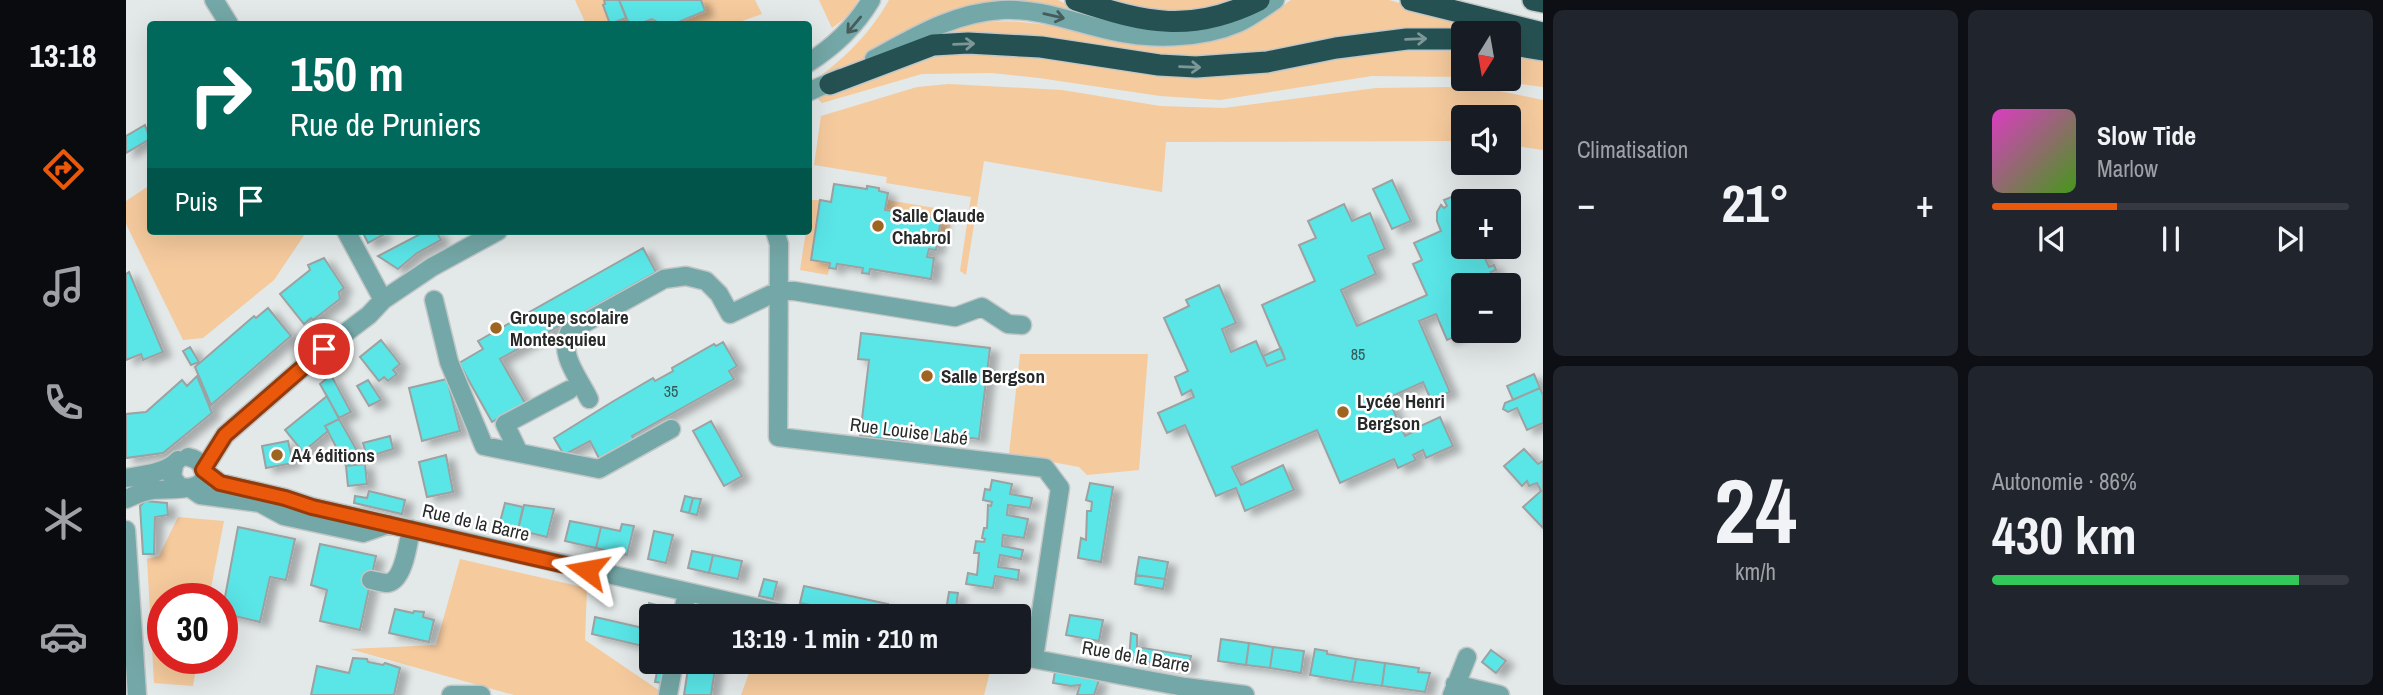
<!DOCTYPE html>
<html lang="fr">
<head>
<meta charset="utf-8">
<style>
	body { margin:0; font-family:"Archivo Narrow",sans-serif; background:#20242c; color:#f1f3f6; height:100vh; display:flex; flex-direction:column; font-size:26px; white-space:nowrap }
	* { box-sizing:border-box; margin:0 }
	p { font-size:23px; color:#9ea1a6 }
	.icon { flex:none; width:38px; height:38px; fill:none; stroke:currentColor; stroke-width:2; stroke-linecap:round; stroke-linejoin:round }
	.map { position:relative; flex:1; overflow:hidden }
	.drawer { display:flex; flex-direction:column; gap:10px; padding:10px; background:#0d0f14; width:840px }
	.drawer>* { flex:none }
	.banner { position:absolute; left:21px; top:21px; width:665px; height:214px; border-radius:7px; box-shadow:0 7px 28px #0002; background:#00695c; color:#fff; overflow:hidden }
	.needle { width:46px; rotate:191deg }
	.buttons { position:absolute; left:1325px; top:21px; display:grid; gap:14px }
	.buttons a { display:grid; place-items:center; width:70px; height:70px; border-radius:7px; background:#171b24; box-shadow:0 7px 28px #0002; font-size:35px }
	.speed { position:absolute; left:21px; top:583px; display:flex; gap:14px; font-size:35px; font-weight:700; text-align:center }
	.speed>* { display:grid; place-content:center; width:91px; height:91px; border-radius:50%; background:#171b24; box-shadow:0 7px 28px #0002; line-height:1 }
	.speed .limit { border:10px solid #d22; background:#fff; color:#111 }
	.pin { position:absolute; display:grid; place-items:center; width:60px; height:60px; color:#fff; margin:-30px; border:4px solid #fff; border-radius:50%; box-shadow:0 2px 7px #0007 }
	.me { position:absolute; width:77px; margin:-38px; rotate:283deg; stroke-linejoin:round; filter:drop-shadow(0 0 5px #0008) }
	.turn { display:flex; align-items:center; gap:24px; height:147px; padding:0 28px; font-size:32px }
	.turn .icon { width:91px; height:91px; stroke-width:2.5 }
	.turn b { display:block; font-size:49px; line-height:60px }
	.then { display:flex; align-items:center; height:66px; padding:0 28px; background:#0003; gap:14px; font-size:26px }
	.big { font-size:52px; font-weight:700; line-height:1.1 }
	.drawer .card { flex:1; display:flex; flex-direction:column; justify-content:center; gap:10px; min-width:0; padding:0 24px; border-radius:10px; background:#20242c }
	.drawer .dial { align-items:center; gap:0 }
	.dial b { font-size:91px; line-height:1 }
	.song { display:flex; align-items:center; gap:21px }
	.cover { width:84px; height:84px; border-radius:10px; background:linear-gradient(135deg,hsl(310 70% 55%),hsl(100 70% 35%)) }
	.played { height:7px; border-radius:4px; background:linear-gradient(90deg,#ea580c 35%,#363941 35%) }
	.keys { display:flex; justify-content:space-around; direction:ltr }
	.heat { display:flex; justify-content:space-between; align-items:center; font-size:38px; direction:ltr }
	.charge { height:10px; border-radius:5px; background:linear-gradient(90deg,#34c759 86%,#363941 0) }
	.drawer .tiles { flex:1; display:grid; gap:10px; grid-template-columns:repeat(2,1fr) }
	.trip { position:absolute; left:513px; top:604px; width:392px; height:70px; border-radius:7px; background:#171b24; box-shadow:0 7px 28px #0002; font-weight:700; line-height:70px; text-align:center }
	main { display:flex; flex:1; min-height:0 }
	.tabs { display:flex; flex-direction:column; width:126px; justify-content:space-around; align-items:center; background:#090b0e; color:#9ea1a6 }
	.tabs .icon { width:49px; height:49px }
	.tabs .on { color:#ea580c }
	.tabs b { font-size:32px; color:#f1f3f6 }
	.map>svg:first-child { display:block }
	.green { fill:#f5ca9d }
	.building { fill:#5ae5e7; stroke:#9ca1a1; stroke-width:2; filter:url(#shadow) }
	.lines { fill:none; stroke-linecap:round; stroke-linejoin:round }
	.minor-casing { stroke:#c1c6c6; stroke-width:21 }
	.highway-casing { stroke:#c1c6c6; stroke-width:24 }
	.minor { stroke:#74a7a7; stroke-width:18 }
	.highway { stroke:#265152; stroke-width:21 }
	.oneway { stroke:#465c5c }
	.oneway2 { stroke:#7d9797 }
	.route-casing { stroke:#983908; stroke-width:18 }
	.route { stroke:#ea580c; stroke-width:12 }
	.poi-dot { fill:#9d6520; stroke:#fff; stroke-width:2.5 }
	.labels { text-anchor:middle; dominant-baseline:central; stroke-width:5; stroke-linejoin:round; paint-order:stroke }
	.number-label { font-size:16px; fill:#345959 }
	.poi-label { font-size:19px; font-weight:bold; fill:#282a2a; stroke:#fff; text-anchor:start }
	.street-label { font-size:19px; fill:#282a2a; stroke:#fff }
</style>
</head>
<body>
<main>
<nav class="tabs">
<b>13:18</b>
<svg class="icon on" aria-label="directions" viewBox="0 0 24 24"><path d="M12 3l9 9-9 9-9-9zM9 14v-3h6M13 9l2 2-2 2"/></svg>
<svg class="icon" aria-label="music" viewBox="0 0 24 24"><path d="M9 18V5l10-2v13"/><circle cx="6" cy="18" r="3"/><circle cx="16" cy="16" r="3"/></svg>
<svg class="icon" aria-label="phone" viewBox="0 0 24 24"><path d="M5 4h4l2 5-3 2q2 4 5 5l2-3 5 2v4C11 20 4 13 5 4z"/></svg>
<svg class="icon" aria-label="climate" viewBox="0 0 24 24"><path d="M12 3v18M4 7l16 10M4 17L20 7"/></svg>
<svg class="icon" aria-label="car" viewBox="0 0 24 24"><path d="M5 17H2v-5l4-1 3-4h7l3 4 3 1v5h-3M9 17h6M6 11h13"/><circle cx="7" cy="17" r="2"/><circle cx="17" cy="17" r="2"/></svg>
</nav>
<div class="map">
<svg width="1417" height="695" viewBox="0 0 1417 695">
	<defs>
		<filter id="shadow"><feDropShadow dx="8" dy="4.5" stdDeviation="3.5" flood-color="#0004"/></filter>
	</defs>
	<rect width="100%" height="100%" fill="#e3e8e8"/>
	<path class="green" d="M449 0H629L636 14 608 24H460Z
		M693 0H732L726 13 706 28Z
		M763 0H932L968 18 855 4 808 17 776 34 734 64 686 82C718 59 743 35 763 0Z
		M970 0H1115L1082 12 1037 16Z
		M1165 0H1263L1378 33H1342L1090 62 823 35 825 29C874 14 924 24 973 36 985 39 997 43 1009 44 1066 51 1120 33 1165 0Z
		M1296 47 1337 48V77L1246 76 1094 100 1034 96 913 78 865 73 796 74 696 103 690 97 806 56 851 53H887L945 61 1233 52Z
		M1383 53 1417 59V87L1354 79H1382Z
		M823 84 936 90 1034 106 1098 108 1250 88 1322 87 1369 90 1417 100V150L1383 145 1382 117H1337V141L1040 142 1036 192 858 161 840 275 834 271 845 197 760 183 761 177 688 165 695 116 791 87Z
		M24 185V231H181L148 280 77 338 57 340 0 224V201Z
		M685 200H694L685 259 704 263 702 275 674 270 680 231H682Z
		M761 200 827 211 823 235 812 233 759 210Z
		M894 354H1022L1013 470 961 475 953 467 883 454Z
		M52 517 98 521 83 598H37V658H72L67 686 28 683 21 559 33 556Z
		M334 559 461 588 459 640 534 691 533 695H388L224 649 310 645Z
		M627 662H831L865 668 858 695H615Z"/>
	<path class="building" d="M478 0H493L500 18 484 24 477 5 479 4Z
		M493 0H575L579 11 548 24H535L526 19 513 24H503Z
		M19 125 24 139 0 153V136Z
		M1266 180 1285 221 1266 229 1247 189Z
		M708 184 741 189V186L753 188V191L762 193 759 210 815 219 810 250 803 249 801 257 808 258 805 279 744 269 743 274 736 273 737 268 711 264 710 269 703 268 704 263 685 260 694 200 705 202Z
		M1330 195 1337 211V247H1354L1363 267 1368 265 1370 270 1365 272 1371 285H1337V331H1342L1321 340 1310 314 1293 321 1324 392 1305 400 1297 382 1262 398 1279 436 1289 431 1288 429 1314 417 1327 446 1300 458 1297 450 1287 455 1290 460 1272 468 1268 459 1214 483 1191 430 1106 467 1115 485 1157 465 1168 490 1119 511 1110 488 1090 496 1059 425 1041 433 1032 413 1068 397 1065 390 1056 395 1049 377 1062 371 1038 318 1063 306 1060 300 1093 285 1110 323 1096 329 1105 352 1130 341 1141 366 1159 359 1136 305 1189 281 1173 245 1190 238 1182 221 1218 204 1226 221 1244 213 1259 249 1242 256 1250 274 1215 290 1231 326 1301 295 1287 264 1296 260 1288 243 1315 231 1311 221V212L1315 205 1318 208 1321 206 1318 200Z
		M236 231H255L257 235 242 243Z
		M300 231H310L315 240 291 253 272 269 252 256Z
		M517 248 530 272 374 359 399 403 366 422 333 363 357 349 352 341Z
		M198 258 218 288 213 292 214 299 187 320 185 318 178 324 154 294 184 270 182 265Z
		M3 272 37 352 17 360 15 354 0 360V274Z
		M142 308 165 336 85 405 69 367 128 316 130 318Z
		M735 333 864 348 853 439 778 430 777 441 734 436 743 360 732 359Z
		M255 340 274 364 267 370 271 374 262 381 258 377 253 381 234 357Z
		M597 342 611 366 603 371 608 379 506 436 509 440 474 460 464 441 438 455 428 438 486 402 527 378 529 381 547 371 546 368 588 344 590 346Z
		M64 347 73 362 65 365 57 351Z
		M1155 348 1159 359 1141 366 1137 356Z
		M1408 374 1414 388 1387 400 1381 386Z
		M205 375 225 412 213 418 194 384Z
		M71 376 86 413 37 453 0 458V414L20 412 56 380 61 386Z
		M321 379 334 431 296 441 283 388Z
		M242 380 255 400 243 406 231 386Z
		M1414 388 1417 395V423L1401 430 1391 408 1382 412 1377 409 1379 403Z
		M201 396 213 419 199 426 202 431 177 452 159 430Z
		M213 419 234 456 226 462 227 465 220 466 199 426Z
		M585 421 616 476 598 486 567 431Z
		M264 436 267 449 241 457 237 443Z
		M162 441 167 463 140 468 136 446Z
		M1398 449 1412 464 1417 461V528L1397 507 1415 491 1411 483 1403 486 1401 481 1396 486 1378 466Z
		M320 455 327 492 301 497 293 462Z
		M239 464 241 484 222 486 220 466Z
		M866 480 886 484 884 494 906 498 904 508 882 505 881 515 902 519 898 538 877 535 876 546 897 550 895 559 874 555 872 567 893 570 892 580 869 576 867 588 840 584 842 573 851 575 853 553H848L850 541 858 542 859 539 856 538 858 528H861L862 505 865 506 866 502 857 500 859 489 864 490Z
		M964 483 987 487 975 562 952 558 955 538 960 540 961 511H965L966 502 960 500Z
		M243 491 279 500 276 514 228 503 229 496 241 498Z
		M559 496 567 498 563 513 555 511Z
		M567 498 575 499 571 515 563 513Z
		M19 501 41 503 42 515 29 517 28 554H17L14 506Z
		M379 503 397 507 392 530 373 526Z
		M398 505 428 509 421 537 392 530Z
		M444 521 475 527 470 548 439 541Z
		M496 524 508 526 501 555 470 548 475 527 494 531Z
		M112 527 169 539 160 580 144 577 134 622 96 613Z
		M528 531 547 535 540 563 522 559Z
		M194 544 250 556 234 630 194 621 201 590 185 585Z
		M566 551 587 555 583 573 562 568Z
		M587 555 616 561 612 579 583 573Z
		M1013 557 1042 562 1039 579 1010 575Z
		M1010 575 1039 579 1037 589 1009 584Z
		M638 579 651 582 647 599 633 596Z
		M678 586 762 604 760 616H738L674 603Z
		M823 592 832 593 829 616H819Z
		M523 603 546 609 545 616H525V648L466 634 469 617 517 628Z
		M269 609 287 613 288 611 298 612 297 617 308 620 303 642 263 633Z
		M944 615 977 620 973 641 940 635Z
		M1005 633 1011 635V647L1065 656 1062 669 1003 659Z
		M1095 639 1123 643 1120 665 1092 661Z
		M1123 643 1147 647 1144 668 1120 665Z
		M1147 647 1178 651 1175 673 1144 668Z
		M1189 649 1201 651V654L1230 659 1226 682 1184 675Z
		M1365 650 1380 661 1370 673 1356 662Z
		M227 658 241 659 242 662 257 665 259 663 274 668 268 695H185L191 666 223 673Z
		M1230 659 1259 663 1256 686 1226 682Z
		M533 662H541L536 683 529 682Z
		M563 662H590L585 695H558Z
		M1259 663 1293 668 1292 672 1304 673 1299 692 1256 686Z
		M929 672 973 680 968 695H951L954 685 945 686 927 683Z"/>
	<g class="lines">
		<defs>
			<path id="minor" d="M88 0 103 24
				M748 59C790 36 827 13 876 10 914 8 949 23 986 31 1025 40 1075 39 1112 23 1125 17 1137 8 1149 0
				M682 63C709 46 729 27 745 0
				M682 92 714 78
				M220 231 257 300
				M649 231 653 244 652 437 919 468 934 488 908 658
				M308 300 323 362 358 446 473 469 545 429
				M463 399C453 378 431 353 444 331L538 279 560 276 580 281 593 294 604 314 652 291H668L829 317 856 307 882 324 896 325
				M393 453 379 424 443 390
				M48 465 46 477 54 487 64 488 74 495 134 503
				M77 470 94 483 159 498 186 507 668 616
				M77 470 99 435 198 349 243 315 257 300 306 267 372 231
				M0 478C17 475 40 473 52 460
				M0 499C9 495 17 491 27 490 38 488 92 495 75 465 72 460 67 458 62 457
				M134 503 158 516 237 533 263 524
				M0 530 11 695
				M245 580C250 581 257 583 262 583 278 580 282 543 285 529
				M556 616 561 593
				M892 656 1059 687 1119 695
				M1329 684 1374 695
				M325 695H355
				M542 695 548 662
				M1326 695 1341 657"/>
			<path id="highway" d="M950 0C1019 23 1065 34 1133 0
				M1285 0 1417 33
				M1407 0 1417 2
				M1382 44 1417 50
				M704 84 807 45 842 43 915 47 1033 65 1070 67 1141 62 1210 48 1281 39H1337"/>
		</defs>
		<use href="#minor" class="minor-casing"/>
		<use href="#highway" class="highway-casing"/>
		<use href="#minor" class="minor"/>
		<use href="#highway" class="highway"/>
	</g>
	<defs><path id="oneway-shaft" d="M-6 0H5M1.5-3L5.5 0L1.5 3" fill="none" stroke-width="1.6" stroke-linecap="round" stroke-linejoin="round" transform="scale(1.75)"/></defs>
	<g class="oneway">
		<use href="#oneway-shaft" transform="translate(928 16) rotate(13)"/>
		<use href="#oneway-shaft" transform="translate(728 25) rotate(130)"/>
	</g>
	<g class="oneway2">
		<use href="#oneway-shaft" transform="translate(1290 39) rotate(-2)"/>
		<use href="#oneway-shaft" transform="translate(838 44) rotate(-2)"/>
		<use href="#oneway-shaft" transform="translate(1064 67) rotate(2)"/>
	</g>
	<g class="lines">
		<defs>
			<path id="route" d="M198 349 99 435 77 470 94 483 159 498 186 507 461 570"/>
		</defs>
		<use href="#route" class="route-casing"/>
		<use href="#route" class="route"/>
	</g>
	<g class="poi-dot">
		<circle cx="752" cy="226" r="7"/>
		<circle cx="370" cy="328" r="7"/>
		<circle cx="801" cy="376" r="7"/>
		<circle cx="1217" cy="412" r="7"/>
		<circle cx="151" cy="455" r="7"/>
	</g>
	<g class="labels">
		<g class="number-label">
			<text x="1232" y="354">85</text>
			<text x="545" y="391">35</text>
		</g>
		<g class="poi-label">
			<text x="766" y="215">Salle Claude<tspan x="766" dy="22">Chabrol</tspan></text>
			<text x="384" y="317">Groupe scolaire<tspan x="384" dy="22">Montesquieu</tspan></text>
			<text x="815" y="376">Salle Bergson</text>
			<text x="1231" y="401">Lycée Henri<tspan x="1231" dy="22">Bergson</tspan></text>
			<text x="165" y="455">A4 éditions</text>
		</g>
		<g class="street-label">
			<text transform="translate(783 431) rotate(7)">Rue Louise Labé</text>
			<text transform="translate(350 522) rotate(13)">Rue de la Barre</text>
			<text transform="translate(1010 656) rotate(10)">Rue de la Barre</text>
		</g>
	</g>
</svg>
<div class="buttons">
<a><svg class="needle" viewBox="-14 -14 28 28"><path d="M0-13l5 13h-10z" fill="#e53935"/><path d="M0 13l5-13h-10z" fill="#9ea1a6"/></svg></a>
<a><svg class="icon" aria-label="sound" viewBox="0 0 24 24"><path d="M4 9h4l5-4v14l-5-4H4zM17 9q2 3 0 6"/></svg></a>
<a>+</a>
<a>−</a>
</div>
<div class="speed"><div class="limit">30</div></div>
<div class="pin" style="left:198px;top:349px;background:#d93025"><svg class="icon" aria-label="arrive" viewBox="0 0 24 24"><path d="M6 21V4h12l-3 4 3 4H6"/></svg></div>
<svg class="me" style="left:461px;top:570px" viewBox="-20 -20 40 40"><path d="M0-17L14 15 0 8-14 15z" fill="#ea580c" stroke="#fff" stroke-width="4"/></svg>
<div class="trip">13:19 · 1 min · 210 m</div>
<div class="banner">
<div class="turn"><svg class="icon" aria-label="right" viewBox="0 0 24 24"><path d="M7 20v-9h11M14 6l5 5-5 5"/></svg><div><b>150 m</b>Rue de Pruniers</div></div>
<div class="then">Puis<svg class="icon" aria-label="arrive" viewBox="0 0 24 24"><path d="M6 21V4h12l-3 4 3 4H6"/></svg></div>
</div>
</div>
<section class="drawer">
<div class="tiles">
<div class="card"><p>Climatisation</p>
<div class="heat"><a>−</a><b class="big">21°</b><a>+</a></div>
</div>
<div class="card">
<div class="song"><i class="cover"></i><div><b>Slow Tide</b><p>Marlow</p></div></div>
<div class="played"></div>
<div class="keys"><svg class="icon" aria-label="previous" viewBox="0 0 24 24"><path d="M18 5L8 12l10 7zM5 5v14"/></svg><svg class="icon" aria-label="pause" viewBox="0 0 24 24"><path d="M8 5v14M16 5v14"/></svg><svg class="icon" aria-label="next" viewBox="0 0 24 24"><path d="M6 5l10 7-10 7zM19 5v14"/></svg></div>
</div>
<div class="card dial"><b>24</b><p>km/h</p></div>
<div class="card"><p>Autonomie · 86%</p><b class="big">430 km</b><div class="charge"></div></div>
</div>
</section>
</main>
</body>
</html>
